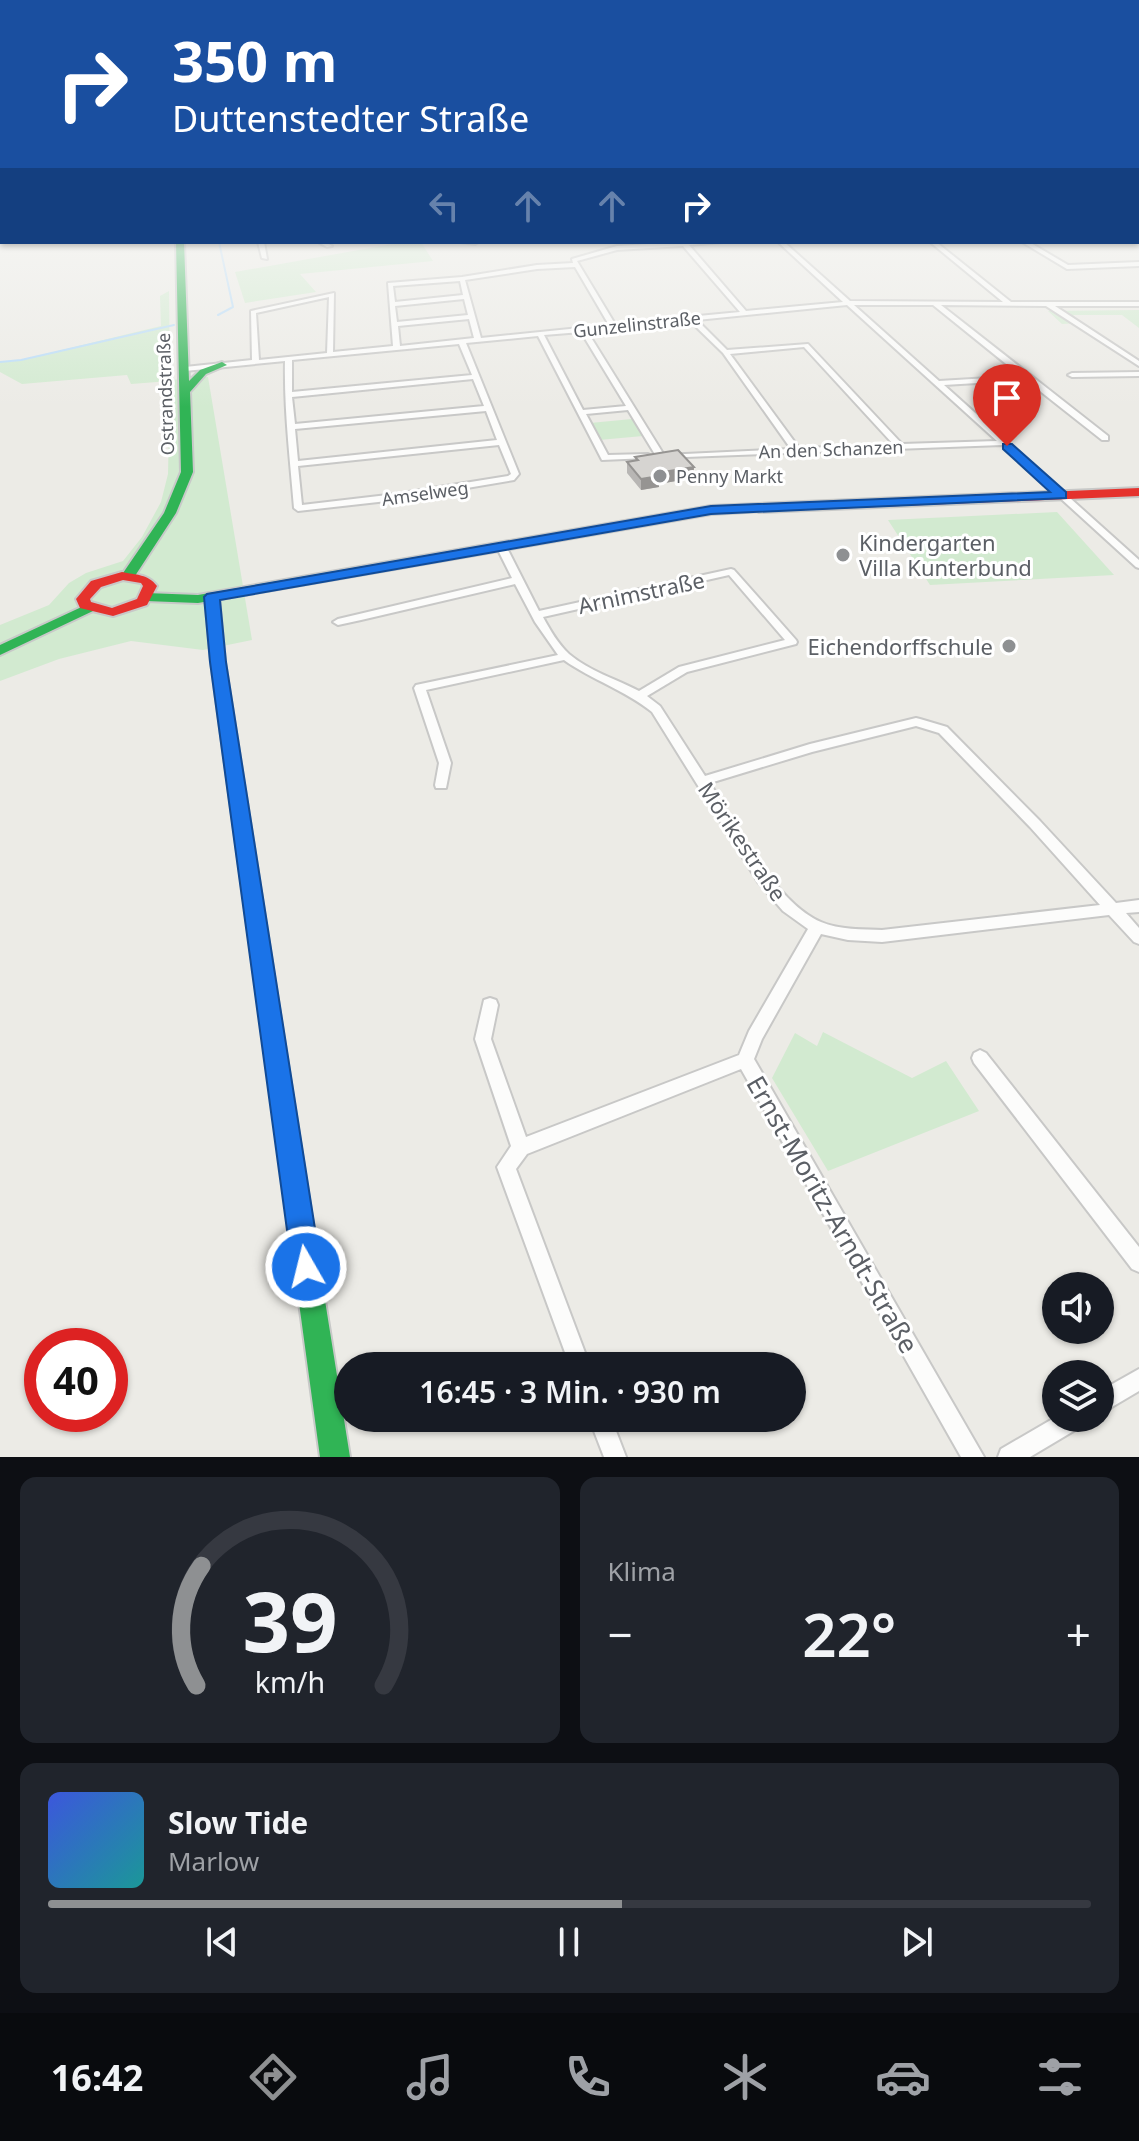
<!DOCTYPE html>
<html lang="de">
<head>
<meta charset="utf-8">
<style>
	body { margin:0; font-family:"Noto Sans",sans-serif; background:#20242c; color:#f1f3f6; height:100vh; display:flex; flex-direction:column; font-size:30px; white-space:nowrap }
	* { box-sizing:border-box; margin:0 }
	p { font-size:26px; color:#9ea1a6 }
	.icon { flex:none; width:44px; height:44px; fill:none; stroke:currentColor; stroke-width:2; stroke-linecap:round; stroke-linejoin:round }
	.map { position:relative; height:1457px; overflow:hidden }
	.sheet { display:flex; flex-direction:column; gap:20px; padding:20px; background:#0d0f14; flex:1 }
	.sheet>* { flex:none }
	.hud { position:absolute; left:0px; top:0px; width:1140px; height:244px; box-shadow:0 2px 6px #0004; background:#1a4fa0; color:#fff; overflow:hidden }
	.buttons { position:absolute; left:1042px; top:1272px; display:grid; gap:16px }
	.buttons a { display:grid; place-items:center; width:72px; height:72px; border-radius:50%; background:#171b24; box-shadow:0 2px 6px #0004; font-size:40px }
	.speed { position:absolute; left:24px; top:1328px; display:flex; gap:16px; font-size:40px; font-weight:700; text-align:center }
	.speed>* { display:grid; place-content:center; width:104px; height:104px; border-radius:50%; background:#171b24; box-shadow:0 2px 6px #0004; line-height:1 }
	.speed .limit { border:12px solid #d22; background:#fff; color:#111 }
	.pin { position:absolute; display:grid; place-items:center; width:68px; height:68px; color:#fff; margin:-82px -34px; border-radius:50% 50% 50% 0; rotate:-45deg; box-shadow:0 0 8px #0007 }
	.pin .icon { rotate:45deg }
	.me { position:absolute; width:88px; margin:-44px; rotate:352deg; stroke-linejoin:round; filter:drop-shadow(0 0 6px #0008) }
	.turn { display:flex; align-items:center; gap:28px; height:168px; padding:0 40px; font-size:36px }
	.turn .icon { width:104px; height:104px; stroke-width:2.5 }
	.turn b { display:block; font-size:56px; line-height:68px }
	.lanes { display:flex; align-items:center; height:76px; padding:0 40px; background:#0003; justify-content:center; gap:40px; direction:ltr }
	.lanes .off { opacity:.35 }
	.big { font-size:60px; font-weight:600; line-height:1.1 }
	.sheet .tile { flex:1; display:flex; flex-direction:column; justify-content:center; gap:12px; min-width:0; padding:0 28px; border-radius:16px; background:#20242c }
	.sheet .dial { align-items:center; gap:0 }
	.dial svg { height:208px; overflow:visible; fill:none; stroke:#363941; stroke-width:7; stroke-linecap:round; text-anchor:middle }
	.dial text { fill:#f1f3f6; stroke:none }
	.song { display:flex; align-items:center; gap:24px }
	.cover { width:96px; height:96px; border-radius:12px; background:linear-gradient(135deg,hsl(230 70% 55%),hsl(180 70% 35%)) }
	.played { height:8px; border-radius:4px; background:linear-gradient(90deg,#8e9092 55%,#363941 55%) }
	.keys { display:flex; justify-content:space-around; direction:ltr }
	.heat { display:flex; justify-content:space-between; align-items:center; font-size:44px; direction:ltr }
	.sheet .tiles { flex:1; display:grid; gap:20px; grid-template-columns:1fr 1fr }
	.tile:last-child { grid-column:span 2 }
	.trip { position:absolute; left:334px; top:1352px; width:472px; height:80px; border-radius:40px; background:#171b24; box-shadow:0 2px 6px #0004; font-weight:600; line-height:80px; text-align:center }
	.dock { display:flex; height:128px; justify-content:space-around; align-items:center; background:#090b0e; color:#9ea1a6 }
	.dock .icon { width:56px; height:56px }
	.dock .selected { color:#8e9092 }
	.dock b { font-size:36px; color:#f1f3f6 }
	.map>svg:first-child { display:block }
	.green { fill:#d2ead0 }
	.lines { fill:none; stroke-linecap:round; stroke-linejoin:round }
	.stream { stroke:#b9dcf8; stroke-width:2 }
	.street-casing { stroke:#c8c8c7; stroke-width:4 }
	.fast-casing { stroke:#c8c9c8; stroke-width:4 }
	.slow-casing { stroke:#c8c9c8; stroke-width:4 }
	.jam-casing { stroke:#c8c9c8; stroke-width:4 }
	.street { fill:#fcfcfb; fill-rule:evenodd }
	.fast { fill:#30b455; fill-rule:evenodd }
	.slow { fill:#ff9f0a; fill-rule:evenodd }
	.jam { fill:#e5322d; fill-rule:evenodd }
	.wall { fill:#b8b6b4 }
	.shaded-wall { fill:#969492 }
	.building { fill:#d6d4d1; stroke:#969492; stroke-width:2 }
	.route { fill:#1a73e8; stroke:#114b97; stroke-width:2 }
	.poi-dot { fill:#8e9092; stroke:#fff; stroke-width:3 }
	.labels { text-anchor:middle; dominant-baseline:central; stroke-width:6; stroke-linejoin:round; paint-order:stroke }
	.far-street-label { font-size:18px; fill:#5b5f65; stroke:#fff }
	.far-poi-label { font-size:18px; fill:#5b5f65; stroke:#fff; text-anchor:start }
	.poi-label { font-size:22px; fill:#5b5f65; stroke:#fff; text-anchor:start }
	.street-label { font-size:22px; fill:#5b5f65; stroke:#fff }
	.near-street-label { font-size:26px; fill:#5b5f65; stroke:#fff }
</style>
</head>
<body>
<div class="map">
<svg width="1139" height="1457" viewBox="0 0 1139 1457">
	<rect width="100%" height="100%" fill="#ecebe6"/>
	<path class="green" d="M404 242H421L433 261 300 274 316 292 245 303 235 272Z
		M169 291 170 380 208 377 252 640 203 650 131 641 59 659 0 681V625L49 605 69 583 86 573 123 561 142 537 161 502 168 474 170 381 131 384 127 375 22 384 0 372V362L16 361 161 326 160 296Z
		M1139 310V328L1122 315H1073L1080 323 1062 324 1048 311Z
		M632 419 643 436 599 440 590 423Z
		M1057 512 1114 575 930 585 888 520Z
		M823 1032 912 1078 946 1061 979 1111 828 1171 772 1078 795 1033 817 1046Z"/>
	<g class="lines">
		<path class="stream" d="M218 315 233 307 219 242
			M0 362 21 360 174 325"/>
		<defs>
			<path id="street" d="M1138 238H1139V242H1138Z
				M258 242H264L267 259 262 258Z
				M318 242H325L332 246 327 247Z
				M460 242H478L475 244Z
				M680 242H723L689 245 746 311 843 302 778 242H784L850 301 1003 302 930 242H936L1011 302H1139V306H1055L1139 361V366L1046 306 941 305 1108 436V440H1102L1026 380 944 385 1139 560V568L1136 567 1002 445 660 458 656 456 628 410 586 414 608 455 648 454 652 456 648 458 602 460 538 336 466 343 519 474 514 480 396 500 298 511 294 508C290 459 284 410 285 361L185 371 181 369 185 367 252 360 251 311 334 293 333 352 393 346 388 283 462 277 537 265 573 263 572 259 617 246ZM683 246 740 312 615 324 577 261 617 250ZM575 267 609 325 481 338 465 280 537 269ZM460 281 463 295 395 302 393 286ZM329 297 327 353 259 360 256 313ZM464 299 468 315 397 322 395 306ZM847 305 997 441 902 444 808 344 727 350 697 320ZM854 305H933L1021 376 939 381ZM469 319 474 338 400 346 398 326ZM690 321 723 353 791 449 664 455 587 331ZM581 332 626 406 583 410 544 335ZM459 344 472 375 292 392V360ZM804 347 894 445 799 448 730 354ZM473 379 484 406 295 424 292 397ZM486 411 497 440 298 461 295 429ZM499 445 511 474 508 476 396 494 302 505 298 466Z
				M1022 242H1029L1068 265 1139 262V266L1067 269Z
				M1139 372V376L1072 377 1068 375 1072 373Z
				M501 543 506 546 539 611 731 569 734 570 796 640 797 642 796 644 687 672 647 696 660 706 705 776 810 744 916 718 920 719 947 727 1040 821 1116 903 1139 900V912L1126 913 1139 928V944L1134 942 1109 915 882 942 848 940 821 934 762 1039 754 1059 984 1457H961L741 1069 527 1154 516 1169 590 1366H570L497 1167 511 1146 475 1039 484 1000 490 998 496 1000 498 1005 491 1039 526 1137 739 1055 749 1031 808 929 783 911 758 882 652 712C625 690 592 680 564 660L426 690 451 763 446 788H436L435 785 439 763 414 688 416 685 558 655 535 622 515 584 361 620 338 625 333 622 338 619 512 578 496 546ZM729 575 785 640 679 667 639 691C616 679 589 671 569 654 558 644 550 630 543 617ZM916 726 939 733 1030 827 1100 905 882 930C863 929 839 930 821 922 775 902 736 825 710 783L812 752Z
				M980 1050 986 1053 1139 1247V1272L1132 1269 974 1063 972 1058 974 1053Z
				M1139 1369V1391L1100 1414V1391Z
				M1056 1417 1085 1418 1082 1426 1030 1457H998L1001 1449Z
				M589 1418H611L626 1457H604Z"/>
			<path id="fast" d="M176 242H184L189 381 200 370 222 362 227 365 206 374 190 392 193 472 176 513 133 579 128 580 121 576 164 513 181 472Z
				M759 504 765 508 763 511 711 514 198 603 146 601 139 597 146 593 198 595 711 506Z
				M88 604 95 608 93 611 0 655V645Z
				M310 1275 319 1279 323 1288 350 1457H320L297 1288 301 1279Z"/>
			<path id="slow" d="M212 593 219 597 225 662 323 1288 319 1297 310 1301 301 1297 297 1288 211 662 205 597Z"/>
			<path id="jam" d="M1139 488V496L759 512 753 508 759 504Z
				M122 572C136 575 148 574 157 586L147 605 113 616 80 608 76 599 91 581ZM123 580 141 583 143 586 137 599 112 608 91 602 90 599 101 587Z"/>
		</defs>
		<use href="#street" class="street-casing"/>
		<use href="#fast" class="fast-casing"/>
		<use href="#slow" class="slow-casing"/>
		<use href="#jam" class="jam-casing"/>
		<use href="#street" class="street"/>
		<use href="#fast" class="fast"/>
		<use href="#slow" class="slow"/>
		<use href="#jam" class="jam"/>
	</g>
	<path class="wall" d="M635 457 694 467 693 478 659 484V487L641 490 627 473V462L635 461Z"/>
	<path class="shaded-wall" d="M694 467 693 478 659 484V487L641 490V479L657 473Z"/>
	<path class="building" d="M678 450 694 467 657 473 659 476 641 479 627 462 638 460 635 457Z"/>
	<linearGradient id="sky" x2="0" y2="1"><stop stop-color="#95c4ee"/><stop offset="0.5" stop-color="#f6f6f4"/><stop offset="1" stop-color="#f6f6f4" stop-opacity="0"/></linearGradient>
	<rect width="1139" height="407" fill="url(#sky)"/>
	<path class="route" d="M1003 444H1012L1066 492V498L711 514 220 600 226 662 321 1267 317 1278 306 1282 296 1278 292 1267 210 662 204 597 207 594 711 506 1050 492 1003 449Z"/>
	<g class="poi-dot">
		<circle cx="660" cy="476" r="8"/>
		<circle cx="843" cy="555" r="8"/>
		<circle cx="1009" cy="646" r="8"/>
	</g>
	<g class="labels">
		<g class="far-street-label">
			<text transform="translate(637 324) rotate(-6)">Gunzelinstraße</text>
			<text transform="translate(165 394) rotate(-92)">Ostrandstraße</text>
			<text transform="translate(831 449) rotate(-2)">An den Schanzen</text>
			<text transform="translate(425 493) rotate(-8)">Amselweg</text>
		</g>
		<g class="far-poi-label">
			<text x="676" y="476">Penny Markt</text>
		</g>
		<g class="poi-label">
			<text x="859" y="542">Kindergarten<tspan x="859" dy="25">Villa Kunterbund</tspan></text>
			<text x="993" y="646" text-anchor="end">Eichendorffschule</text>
		</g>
		<g class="street-label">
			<text transform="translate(641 592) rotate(-12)">Arnimstraße</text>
			<text transform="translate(743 841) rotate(56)">Mörikestraße</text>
		</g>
		<g class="near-street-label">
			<text transform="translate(833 1214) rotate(60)">Ernst-Moritz-Arndt-Straße</text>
		</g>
	</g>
</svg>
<div class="buttons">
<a><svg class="icon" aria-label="sound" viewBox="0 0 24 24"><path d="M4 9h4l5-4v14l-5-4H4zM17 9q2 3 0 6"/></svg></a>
<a><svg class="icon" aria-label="layers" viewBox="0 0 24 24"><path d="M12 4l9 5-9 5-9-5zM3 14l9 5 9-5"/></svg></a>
</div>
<div class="speed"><div class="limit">40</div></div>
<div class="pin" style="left:1007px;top:446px;background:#d93025"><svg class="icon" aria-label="arrive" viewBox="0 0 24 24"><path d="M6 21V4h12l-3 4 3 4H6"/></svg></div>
<svg class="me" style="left:306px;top:1267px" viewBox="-20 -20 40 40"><circle r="17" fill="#1a73e8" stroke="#fff" stroke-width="3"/><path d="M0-11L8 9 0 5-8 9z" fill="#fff"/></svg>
<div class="trip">16:45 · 3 Min. · 930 m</div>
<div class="hud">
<div class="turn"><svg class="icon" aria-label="right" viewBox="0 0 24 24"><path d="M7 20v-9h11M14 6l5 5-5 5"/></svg><div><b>350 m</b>Duttenstedter Straße</div></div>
<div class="lanes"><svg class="icon off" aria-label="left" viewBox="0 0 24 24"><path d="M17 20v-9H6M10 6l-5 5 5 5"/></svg><svg class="icon off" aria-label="ahead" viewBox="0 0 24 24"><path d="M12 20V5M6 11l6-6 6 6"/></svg><svg class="icon off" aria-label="ahead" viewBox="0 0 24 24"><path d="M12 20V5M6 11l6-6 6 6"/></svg><svg class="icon" aria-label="right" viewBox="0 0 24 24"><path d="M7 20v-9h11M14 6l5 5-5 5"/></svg></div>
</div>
</div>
<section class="sheet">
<div class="tiles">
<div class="tile dial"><svg viewBox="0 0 100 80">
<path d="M14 69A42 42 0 1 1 86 69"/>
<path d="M14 69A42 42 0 0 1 16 23" stroke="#8e9092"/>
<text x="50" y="56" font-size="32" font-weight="700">39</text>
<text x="50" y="72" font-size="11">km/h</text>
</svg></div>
<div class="tile"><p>Klima</p>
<div class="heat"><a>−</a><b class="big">22°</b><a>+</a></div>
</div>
<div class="tile">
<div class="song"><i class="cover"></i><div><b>Slow Tide</b><p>Marlow</p></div></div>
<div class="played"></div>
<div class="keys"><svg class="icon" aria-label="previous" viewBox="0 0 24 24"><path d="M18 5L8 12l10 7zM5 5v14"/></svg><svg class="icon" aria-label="pause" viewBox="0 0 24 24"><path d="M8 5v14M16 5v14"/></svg><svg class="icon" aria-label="next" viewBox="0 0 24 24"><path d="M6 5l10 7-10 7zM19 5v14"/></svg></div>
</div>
</div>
</section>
<nav class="dock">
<b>16:42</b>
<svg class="icon selected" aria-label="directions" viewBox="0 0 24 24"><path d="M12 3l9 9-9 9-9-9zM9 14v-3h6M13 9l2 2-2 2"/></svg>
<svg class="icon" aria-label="music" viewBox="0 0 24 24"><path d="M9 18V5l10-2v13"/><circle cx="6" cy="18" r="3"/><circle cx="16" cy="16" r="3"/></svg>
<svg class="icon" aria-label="phone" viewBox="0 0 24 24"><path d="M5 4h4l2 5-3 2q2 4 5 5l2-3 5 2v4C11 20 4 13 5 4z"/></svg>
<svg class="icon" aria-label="climate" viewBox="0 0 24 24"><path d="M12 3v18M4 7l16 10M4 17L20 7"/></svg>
<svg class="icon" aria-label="car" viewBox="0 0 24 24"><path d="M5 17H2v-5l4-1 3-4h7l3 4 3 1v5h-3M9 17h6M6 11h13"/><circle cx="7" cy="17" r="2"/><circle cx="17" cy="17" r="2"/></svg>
<svg class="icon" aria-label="filters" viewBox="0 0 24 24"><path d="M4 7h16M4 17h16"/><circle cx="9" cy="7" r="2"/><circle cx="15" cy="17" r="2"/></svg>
</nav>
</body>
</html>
